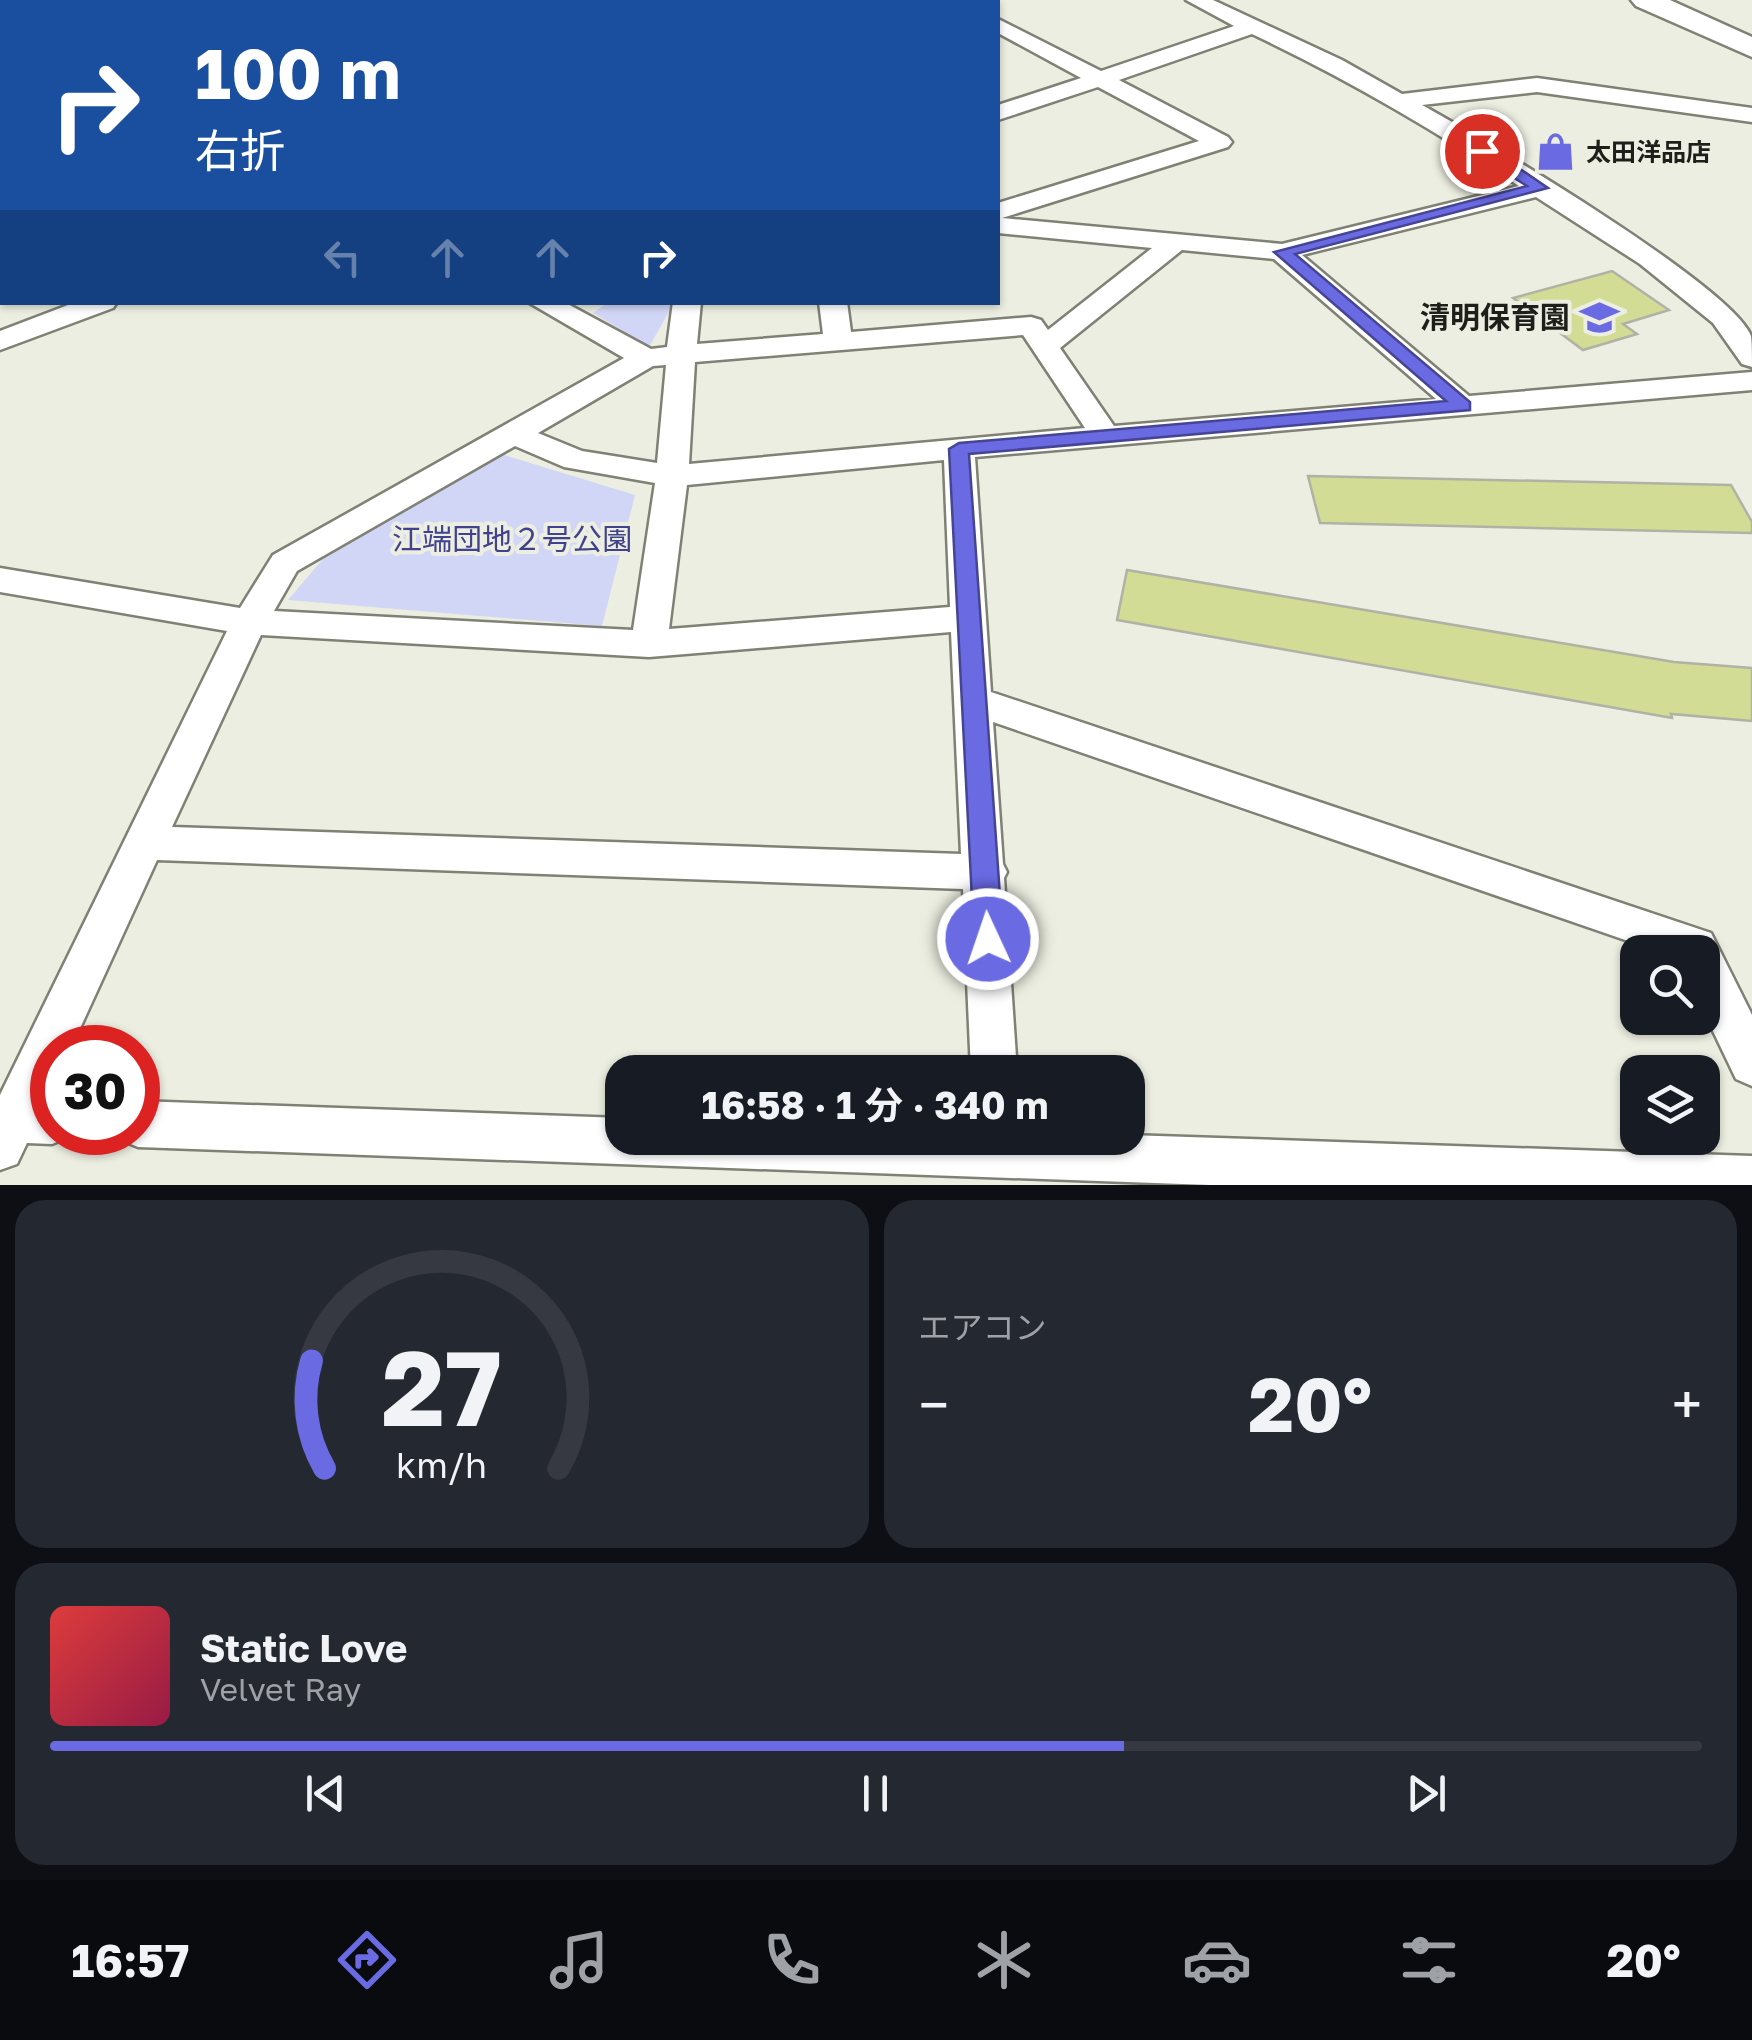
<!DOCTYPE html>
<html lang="ja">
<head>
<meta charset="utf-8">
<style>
	body { margin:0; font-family:"Golos Text","Noto Sans JP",sans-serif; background:#242831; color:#f1f3f6; height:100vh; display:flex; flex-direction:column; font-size:38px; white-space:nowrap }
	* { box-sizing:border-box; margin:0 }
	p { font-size:32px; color:#9ea1a6 }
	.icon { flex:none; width:55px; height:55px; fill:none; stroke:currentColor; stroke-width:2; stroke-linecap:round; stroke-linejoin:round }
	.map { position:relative; height:1185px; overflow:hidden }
	.sheet { display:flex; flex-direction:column; gap:15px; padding:15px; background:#0d0f14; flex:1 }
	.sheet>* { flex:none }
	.banner { position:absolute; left:0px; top:0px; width:1000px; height:305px; box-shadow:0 2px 8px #0004; background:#1a4fa0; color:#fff; overflow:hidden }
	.controls { position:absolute; left:1620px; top:935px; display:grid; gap:20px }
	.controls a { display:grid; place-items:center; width:100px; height:100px; border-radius:20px; background:#171b24; box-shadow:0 2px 8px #0004; font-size:50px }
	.speed { position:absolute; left:30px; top:1025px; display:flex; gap:20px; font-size:50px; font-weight:700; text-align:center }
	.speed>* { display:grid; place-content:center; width:130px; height:130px; border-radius:50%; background:#171b24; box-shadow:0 2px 8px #0004; line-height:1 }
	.speed .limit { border:15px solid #d22; background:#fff; color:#111 }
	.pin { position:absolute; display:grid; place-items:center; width:85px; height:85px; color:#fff; margin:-42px; border:5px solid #fff; border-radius:50%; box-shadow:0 2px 10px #0007 }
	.me { position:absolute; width:110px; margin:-55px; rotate:357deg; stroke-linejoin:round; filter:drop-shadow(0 0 8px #0008) }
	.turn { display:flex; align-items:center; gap:35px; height:210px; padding:0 30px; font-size:45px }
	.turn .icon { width:130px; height:130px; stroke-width:2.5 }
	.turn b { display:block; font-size:70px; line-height:85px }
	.lanes { display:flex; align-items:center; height:95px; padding:0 30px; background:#0003; justify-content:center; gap:50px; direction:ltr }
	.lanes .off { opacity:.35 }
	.big { font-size:75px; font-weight:700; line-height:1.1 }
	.sheet .tile { flex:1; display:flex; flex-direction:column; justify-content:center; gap:15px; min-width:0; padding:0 35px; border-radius:30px; background:#242831 }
	.sheet .dial { align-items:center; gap:0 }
	.dial svg { height:260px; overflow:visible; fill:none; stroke:#363941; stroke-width:7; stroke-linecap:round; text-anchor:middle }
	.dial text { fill:#f1f3f6; stroke:none }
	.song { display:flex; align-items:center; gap:30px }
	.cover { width:120px; height:120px; border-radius:15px; background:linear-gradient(135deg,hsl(0 70% 55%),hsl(340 70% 35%)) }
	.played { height:10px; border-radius:5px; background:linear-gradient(90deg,#6a6ae3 65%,#363941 65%) }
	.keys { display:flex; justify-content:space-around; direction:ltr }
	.heat { display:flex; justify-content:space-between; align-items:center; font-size:55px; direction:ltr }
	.sheet .tiles { flex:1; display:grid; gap:15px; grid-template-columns:1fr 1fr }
	.tile:last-child { grid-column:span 2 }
	.trip { position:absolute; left:605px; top:1055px; width:540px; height:100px; border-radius:30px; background:#171b24; box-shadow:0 2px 8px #0004; font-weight:700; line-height:100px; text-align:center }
	.tabs { display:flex; height:160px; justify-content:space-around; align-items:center; background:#090b0e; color:#9ea1a6 }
	.tabs .icon { width:70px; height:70px }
	.tabs .on { color:#6a6ae3 }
	.tabs b { font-size:45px; color:#f1f3f6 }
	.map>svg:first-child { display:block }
	.green { fill:#d2d6f6 }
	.building { fill:#d3dc94; stroke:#b0b2a6; stroke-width:2.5 }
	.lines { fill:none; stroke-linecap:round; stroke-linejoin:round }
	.minor-casing { stroke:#7f8175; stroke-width:5 }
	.secondary-casing { stroke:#7f8175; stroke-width:5 }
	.path { stroke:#8d8e85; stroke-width:4; stroke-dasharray:1 5; stroke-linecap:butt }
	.minor { fill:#fff; fill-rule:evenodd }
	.secondary { fill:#fff; fill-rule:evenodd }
	.route { fill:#6a6ae3; stroke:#454594; stroke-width:2.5 }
	.labels { text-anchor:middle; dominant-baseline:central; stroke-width:8; stroke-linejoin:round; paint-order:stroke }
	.far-poi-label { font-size:25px; font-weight:bold; fill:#1e1e1a; stroke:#eceee1; text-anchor:start }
	.poi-label { font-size:30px; font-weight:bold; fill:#1e1e1a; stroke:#eceee1; text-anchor:end }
	.park-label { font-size:30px; fill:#41428e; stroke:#eceee1 }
</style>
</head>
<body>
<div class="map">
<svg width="1752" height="1185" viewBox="0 0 1752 1185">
	<rect width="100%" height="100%" fill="#eceee1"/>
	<path class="green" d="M607 303H674L649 347 593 313Z
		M501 454 635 495 602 626 288 600 323 559Z"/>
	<path class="building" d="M1612 271 1669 310 1623 324 1637 334 1583 350 1513 298Z
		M1308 476 1731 485 1752 522V533L1320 523Z
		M1127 570 1674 662 1752 668V721L1671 714 1672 718 1117 620Z"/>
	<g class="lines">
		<defs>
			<path id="minor" d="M301 0H326L327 2H302Z
				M932 0H957L958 2H933Z
				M1186 0H1213L1342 60 1402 94 1537 78 1752 108V122L1537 92 1422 105C1480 137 1732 286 1751 336 1752 344 1752 358 1752 367L1742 364 1713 323 1640 264 1536 197 1302 255 1469 396 1752 372V390L975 457 991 692 1711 933 1752 1015V1086L1736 1079 1702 1008V952H1660L993 722 1003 864 1007 872 1004 878 1017 1072H971L963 889 157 860 71 1048H52V1087L47 1098H52V1132H71L69 1137 52 1144 27 1143 17 1164 0 1170V1095L227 631 0 592V568L240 608 273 555 624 358 528 302H564L651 349 667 347 673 302H701L697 344 823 334 819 302H847L851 332 1031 317 1041 320 1048 330 1152 248 998 233V203L1199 141 1098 87 998 120V105L1081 78 998 33V19L1101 71 1234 26ZM1252 34C1345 78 1433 129 1519 186L1282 244 1002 218 1228 147 1232 142 1228 137 1119 80ZM1182 250 1274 259 1436 399 1114 426 1060 348ZM1023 335 1085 428 689 464 695 362ZM666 365 657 463 582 451 538 433 653 366ZM515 446 564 467 655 483 633 630 274 611 297 571ZM944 460 950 607 669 629 687 485ZM951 632 961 854 172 827 261 635 649 657Z
				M2 242V258L0 259V243Z
				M76 302H117L113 308 0 350V331Z
				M138 1101 622 1118V1138L1128 1135 1752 1156V1185H1210L138 1147 121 1140 118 1132H138Z"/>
			<path id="secondary" d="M1631 0H1670L1752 37V57L1636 6Z"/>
		</defs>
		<use href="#minor" class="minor-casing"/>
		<use href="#secondary" class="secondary-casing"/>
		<path class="path" d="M4 2 9 0"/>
		<use href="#minor" class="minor"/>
		<use href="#secondary" class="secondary"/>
	</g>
	<path class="route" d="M1476 147H1488L1548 188 1295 254 1470 402V410L969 454 1003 939 998 947 988 951 979 947 974 939 949 449 959 443 1446 401 1274 252 1527 186 1476 154Z"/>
	<defs>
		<symbol id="shop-bare" viewBox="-9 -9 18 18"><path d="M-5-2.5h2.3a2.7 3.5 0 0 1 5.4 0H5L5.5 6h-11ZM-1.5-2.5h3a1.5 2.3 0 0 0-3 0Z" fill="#6a6ae3" stroke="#eceee1" stroke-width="2.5" paint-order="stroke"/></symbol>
		<symbol id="school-bare" viewBox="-9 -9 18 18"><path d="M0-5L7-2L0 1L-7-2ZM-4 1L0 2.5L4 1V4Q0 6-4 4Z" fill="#6a6ae3" stroke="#eceee1" stroke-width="2.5" paint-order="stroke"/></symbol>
	</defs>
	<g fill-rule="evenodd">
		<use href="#shop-bare" x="1528" y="124" width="55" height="55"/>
		<use href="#school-bare" x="1572" y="290" width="55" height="55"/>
	</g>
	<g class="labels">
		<g class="far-poi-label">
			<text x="1586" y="151">太田洋品店</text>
		</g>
		<g class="poi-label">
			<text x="1570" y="317">清明保育園</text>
		</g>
		<g class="park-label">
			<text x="512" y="539">江端団地２号公園</text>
		</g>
	</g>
</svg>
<div class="controls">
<a><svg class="icon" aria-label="search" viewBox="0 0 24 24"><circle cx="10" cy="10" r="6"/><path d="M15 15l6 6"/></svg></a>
<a><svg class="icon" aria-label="layers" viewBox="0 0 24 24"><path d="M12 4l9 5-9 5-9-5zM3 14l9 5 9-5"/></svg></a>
</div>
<div class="speed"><div class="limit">30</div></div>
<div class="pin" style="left:1482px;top:151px;background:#d93025"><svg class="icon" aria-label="arrive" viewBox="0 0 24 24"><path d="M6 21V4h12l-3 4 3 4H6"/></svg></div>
<svg class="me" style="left:988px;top:939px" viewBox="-20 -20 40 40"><circle r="17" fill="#6a6ae3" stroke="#fff" stroke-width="3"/><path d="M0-11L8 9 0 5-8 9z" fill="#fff"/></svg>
<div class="trip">16:58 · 1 分 · 340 m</div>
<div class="banner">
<div class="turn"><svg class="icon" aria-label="right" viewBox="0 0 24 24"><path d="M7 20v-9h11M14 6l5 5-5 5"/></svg><div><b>100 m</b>右折</div></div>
<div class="lanes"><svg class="icon off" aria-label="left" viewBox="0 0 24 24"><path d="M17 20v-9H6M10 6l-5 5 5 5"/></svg><svg class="icon off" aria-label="ahead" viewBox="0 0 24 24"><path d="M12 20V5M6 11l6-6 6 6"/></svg><svg class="icon off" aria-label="ahead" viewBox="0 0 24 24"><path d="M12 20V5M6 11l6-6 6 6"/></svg><svg class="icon" aria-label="right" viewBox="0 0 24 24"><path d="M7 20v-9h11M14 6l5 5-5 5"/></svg></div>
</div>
</div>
<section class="sheet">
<div class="tiles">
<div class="tile dial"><svg viewBox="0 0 100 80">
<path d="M14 69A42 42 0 1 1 86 69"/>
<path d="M14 69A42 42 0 0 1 10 36" stroke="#6a6ae3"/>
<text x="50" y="56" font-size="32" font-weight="700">27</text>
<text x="50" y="72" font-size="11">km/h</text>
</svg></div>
<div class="tile"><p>エアコン</p>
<div class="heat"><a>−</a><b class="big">20°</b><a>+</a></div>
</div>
<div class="tile">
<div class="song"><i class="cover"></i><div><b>Static Love</b><p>Velvet Ray</p></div></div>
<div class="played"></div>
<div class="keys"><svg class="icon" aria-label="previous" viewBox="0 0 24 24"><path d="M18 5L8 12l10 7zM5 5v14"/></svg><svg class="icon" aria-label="pause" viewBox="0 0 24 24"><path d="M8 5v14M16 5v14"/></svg><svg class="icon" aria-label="next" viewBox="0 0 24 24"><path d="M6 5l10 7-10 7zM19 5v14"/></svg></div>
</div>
</div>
</section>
<nav class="tabs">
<b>16:57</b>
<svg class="icon on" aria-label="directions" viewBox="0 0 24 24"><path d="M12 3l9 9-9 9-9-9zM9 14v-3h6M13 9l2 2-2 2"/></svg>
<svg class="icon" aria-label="music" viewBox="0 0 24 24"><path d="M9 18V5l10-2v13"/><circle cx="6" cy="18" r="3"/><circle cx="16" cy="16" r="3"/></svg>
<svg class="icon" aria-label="phone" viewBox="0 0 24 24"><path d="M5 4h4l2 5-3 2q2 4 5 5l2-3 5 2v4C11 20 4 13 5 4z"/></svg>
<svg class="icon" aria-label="climate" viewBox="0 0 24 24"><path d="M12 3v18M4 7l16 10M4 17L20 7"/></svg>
<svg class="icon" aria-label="car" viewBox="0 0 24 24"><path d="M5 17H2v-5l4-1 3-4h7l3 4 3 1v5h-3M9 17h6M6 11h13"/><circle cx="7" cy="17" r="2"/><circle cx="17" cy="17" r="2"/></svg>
<svg class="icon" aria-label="filters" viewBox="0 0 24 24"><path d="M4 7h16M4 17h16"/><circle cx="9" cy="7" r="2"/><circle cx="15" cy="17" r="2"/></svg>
<b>20°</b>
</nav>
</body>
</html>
